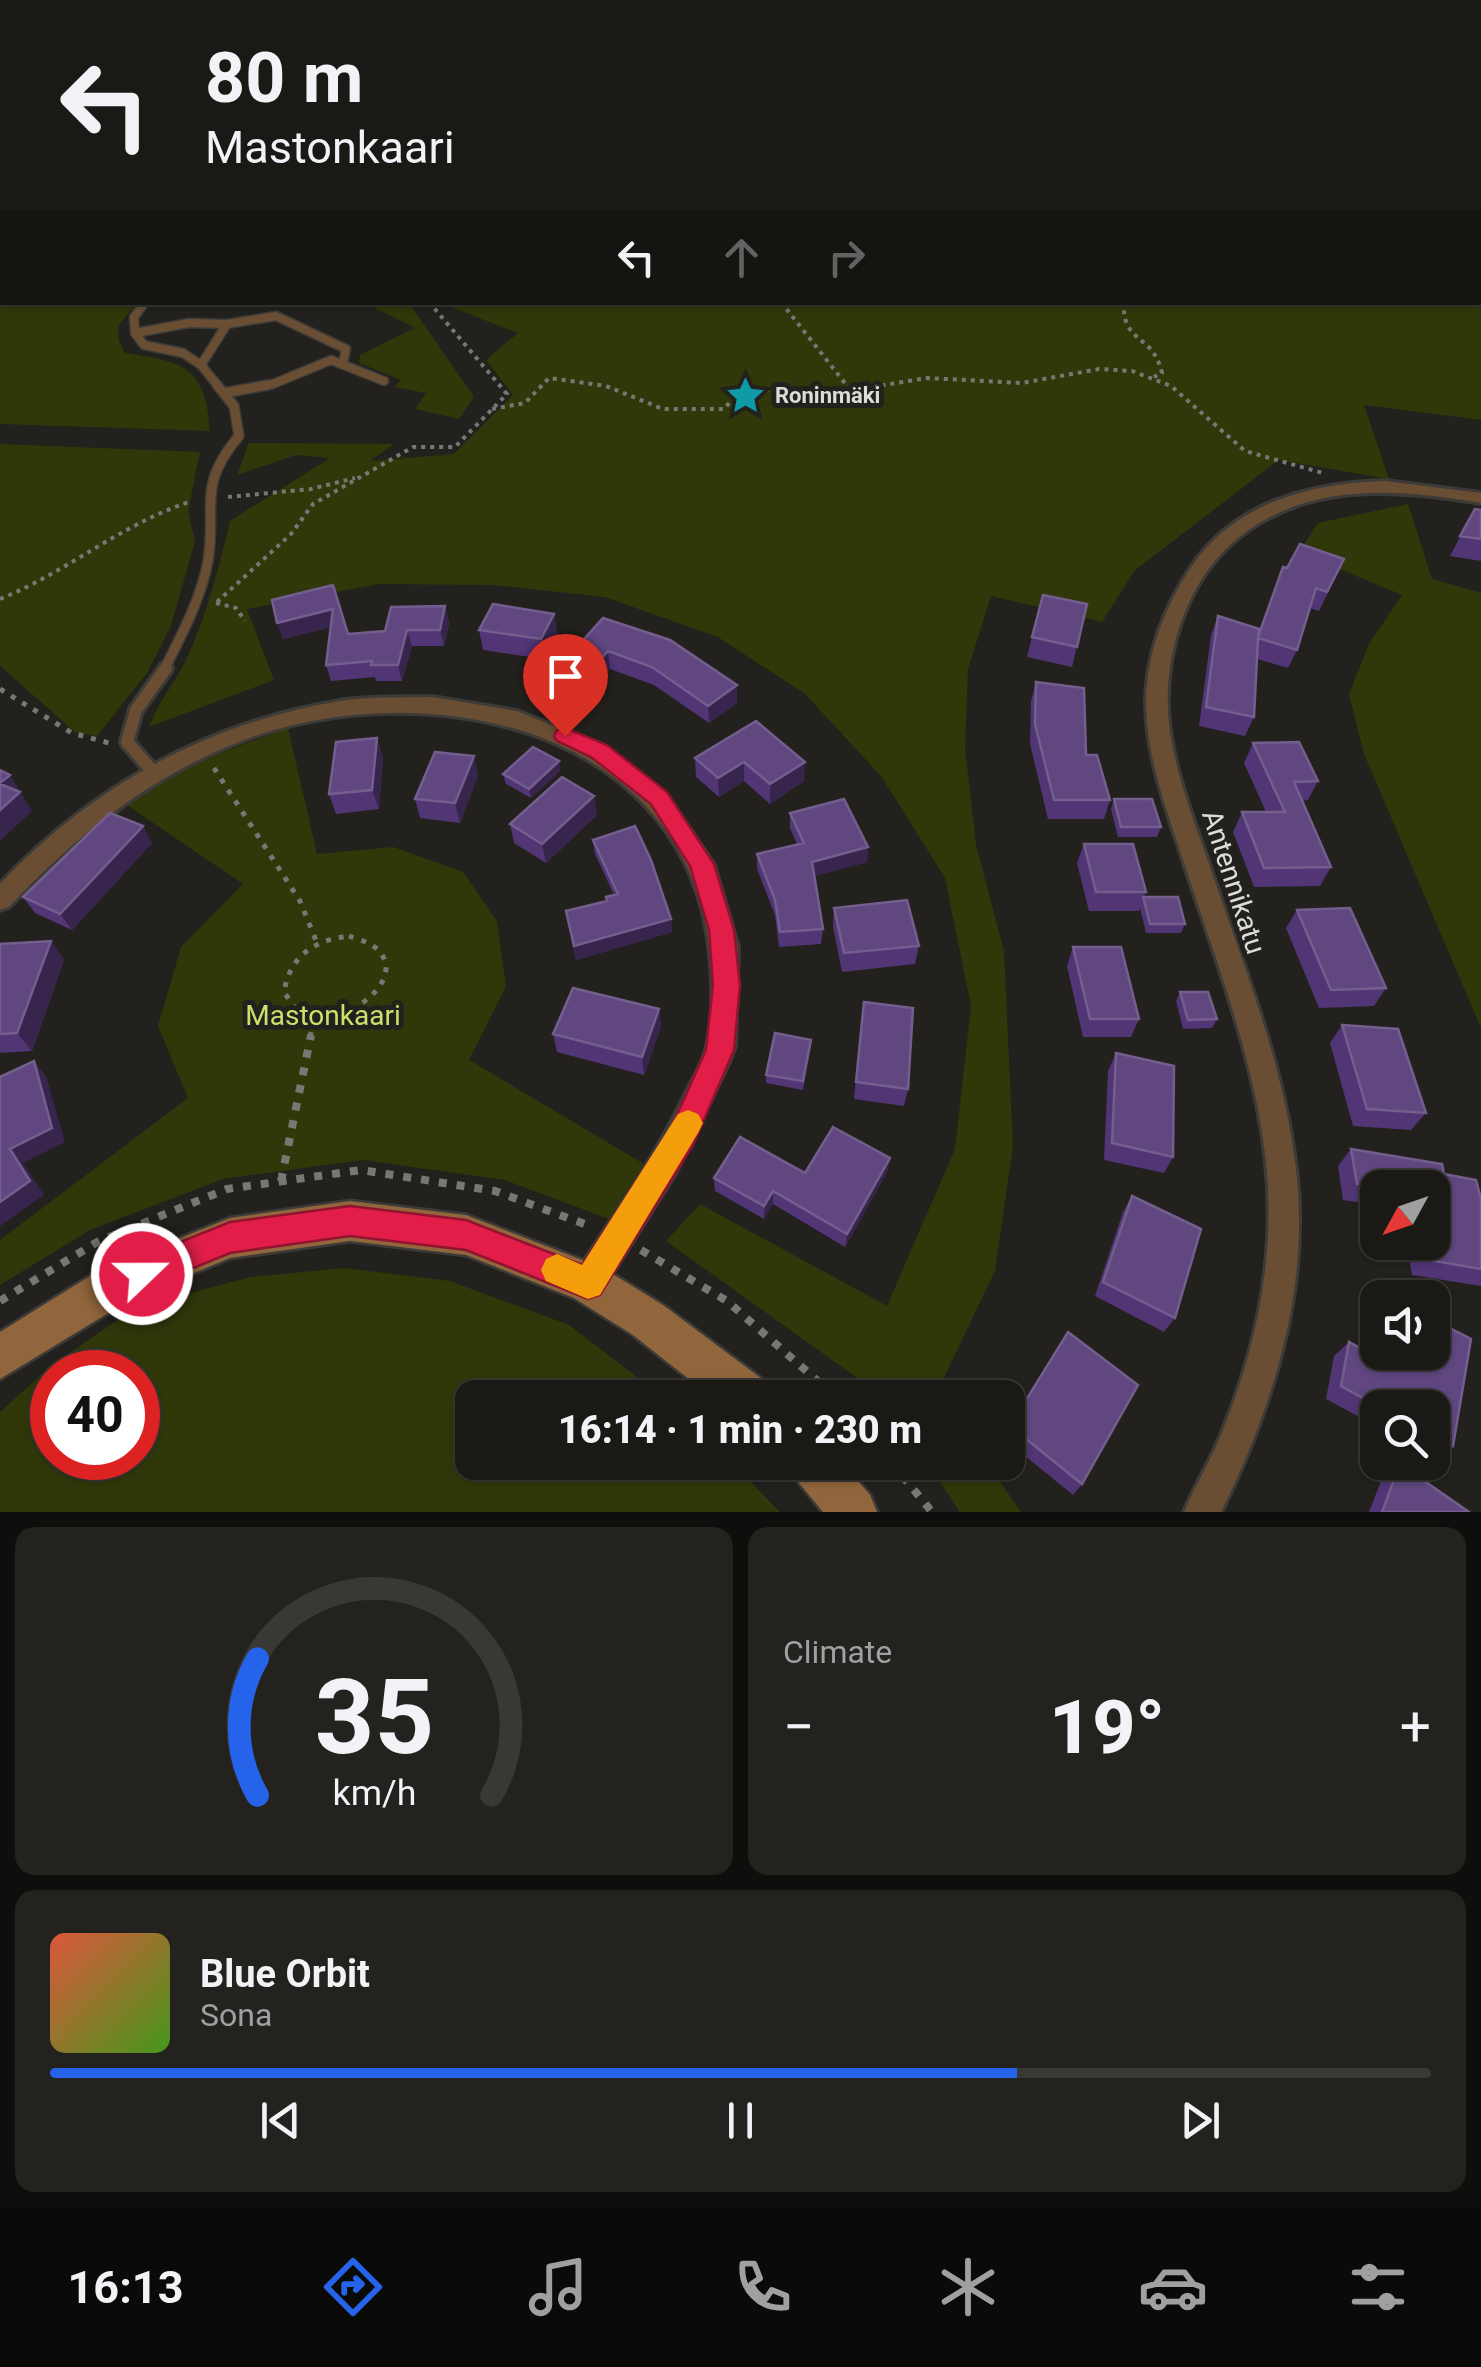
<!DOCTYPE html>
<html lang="en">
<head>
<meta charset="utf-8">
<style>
	body { margin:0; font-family:Roboto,sans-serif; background:#23221f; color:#f1f3f6; height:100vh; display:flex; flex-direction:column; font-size:38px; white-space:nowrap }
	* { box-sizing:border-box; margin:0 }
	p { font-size:32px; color:#9fa0a1 }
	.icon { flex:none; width:55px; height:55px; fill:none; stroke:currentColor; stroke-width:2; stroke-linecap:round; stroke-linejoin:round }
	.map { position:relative; height:1512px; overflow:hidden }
	.sheet { display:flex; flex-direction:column; gap:15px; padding:15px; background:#0e0e0c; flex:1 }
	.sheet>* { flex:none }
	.hud { position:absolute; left:0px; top:0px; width:1482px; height:305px; box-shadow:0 2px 8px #0004,0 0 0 2px #383835; background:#1a1916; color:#f1f3f6; overflow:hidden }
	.needle { width:65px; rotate:230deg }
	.tools { position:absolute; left:1360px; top:1170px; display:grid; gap:20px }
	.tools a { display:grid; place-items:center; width:90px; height:90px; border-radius:20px; background:#1a1916; box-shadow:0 2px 8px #0004,0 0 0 2px #383835; font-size:50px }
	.speed { position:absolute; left:30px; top:1350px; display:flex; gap:20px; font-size:50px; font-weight:700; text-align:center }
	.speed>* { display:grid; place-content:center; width:130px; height:130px; border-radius:50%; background:#1a1916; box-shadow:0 2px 8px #0004,0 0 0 2px #383835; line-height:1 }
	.speed .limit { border:15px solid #d22; background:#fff; color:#111 }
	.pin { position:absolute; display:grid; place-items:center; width:85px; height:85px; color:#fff; margin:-102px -42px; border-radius:50% 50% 50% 0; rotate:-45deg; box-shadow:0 0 10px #0007 }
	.pin .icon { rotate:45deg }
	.me { position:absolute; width:110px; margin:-55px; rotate:68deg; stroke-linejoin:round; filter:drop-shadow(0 0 8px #0008) }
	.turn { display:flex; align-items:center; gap:35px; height:210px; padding:0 40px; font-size:45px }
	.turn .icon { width:130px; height:130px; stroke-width:2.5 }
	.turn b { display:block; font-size:70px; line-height:85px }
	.lanes { display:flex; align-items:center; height:95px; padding:0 40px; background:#0003; justify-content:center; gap:50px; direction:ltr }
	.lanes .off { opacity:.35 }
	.big { font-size:75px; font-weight:800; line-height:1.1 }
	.sheet .tile { flex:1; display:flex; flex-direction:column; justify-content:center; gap:15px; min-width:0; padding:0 35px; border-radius:20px; background:#23221f }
	.sheet .dial { align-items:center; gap:0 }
	.dial svg { height:260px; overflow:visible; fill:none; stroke:#383835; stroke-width:7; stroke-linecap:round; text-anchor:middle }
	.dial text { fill:#f1f3f6; stroke:none }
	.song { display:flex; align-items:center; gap:30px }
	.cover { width:120px; height:120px; border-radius:15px; background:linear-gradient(135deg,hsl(10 70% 55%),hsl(100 70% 35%)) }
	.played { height:10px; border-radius:5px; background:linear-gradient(90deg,#2563eb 70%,#383835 70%) }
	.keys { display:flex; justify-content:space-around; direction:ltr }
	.heat { display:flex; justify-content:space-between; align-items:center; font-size:55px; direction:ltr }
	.sheet .tiles { flex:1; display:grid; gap:15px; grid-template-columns:1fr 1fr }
	.tile:last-child { grid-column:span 2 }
	.trip { position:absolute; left:455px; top:1380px; width:570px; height:100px; border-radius:20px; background:#1a1916; box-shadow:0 2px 8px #0004,0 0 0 2px #383835; font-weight:800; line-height:100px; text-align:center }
	.tabs { display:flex; height:160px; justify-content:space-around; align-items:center; background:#0a0a09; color:#9fa0a1 }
	.tabs .icon { width:70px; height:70px }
	.tabs .selected { color:#2563eb }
	.tabs b { font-size:45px; color:#f1f3f6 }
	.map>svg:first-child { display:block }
	.green { fill:#30380a; fill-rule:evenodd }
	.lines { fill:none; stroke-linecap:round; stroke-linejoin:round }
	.lane-far2-casing { stroke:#3d3b37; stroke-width:11 }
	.lane-far1-casing { stroke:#3d3b37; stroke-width:12 }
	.lane-casing { stroke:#3d3b37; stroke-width:18 }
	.street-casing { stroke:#3d3b37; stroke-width:6 }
	.secondary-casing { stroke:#3d3b37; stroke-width:5 }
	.path-far3 { stroke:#797774; stroke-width:2.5; stroke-dasharray:2.5 4; stroke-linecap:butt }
	.path-far2 { stroke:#797774; stroke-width:4; stroke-dasharray:4 5; stroke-linecap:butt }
	.path-far1 { stroke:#797774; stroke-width:5; stroke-dasharray:5 8; stroke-linecap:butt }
	.path { stroke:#797774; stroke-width:8; stroke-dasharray:8 10; stroke-linecap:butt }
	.lane-far2 { stroke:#694e34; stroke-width:8 }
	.lane-far1 { stroke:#694e34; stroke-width:9 }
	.lane { stroke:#694e34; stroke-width:12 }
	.street { fill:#694e34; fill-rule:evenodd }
	.secondary { fill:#91663c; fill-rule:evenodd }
	.wall { fill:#513575 }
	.shaded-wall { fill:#38254e }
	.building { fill:#604780; stroke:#735e8e; stroke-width:2.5 }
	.route { fill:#e11d48; stroke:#92132f; stroke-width:2.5 }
	.slow { fill:#f59e0b }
	.labels { text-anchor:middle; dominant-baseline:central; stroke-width:10; stroke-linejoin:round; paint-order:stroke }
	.far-poi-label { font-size:22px; font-weight:bold; fill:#dddcd9; stroke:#23211d; text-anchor:start }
	.street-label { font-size:28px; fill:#dddcd9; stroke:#23211d }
	.park-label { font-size:28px; fill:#cae16a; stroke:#23211d }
</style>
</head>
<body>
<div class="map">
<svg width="1481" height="1512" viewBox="0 0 1481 1512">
	<rect width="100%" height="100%" fill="#23211d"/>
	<path class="green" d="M204 0H1481V420L1364 405 1389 479 1279 460 1135 570 1102 622 991 596 968 669 965 749 976 845 1004 951 1013 1147 995 1271 938 1390 942 1397H884L666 1241 700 1204 887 1306 955 1149 971 1006 945 878 881 776 805 694 718 637 605 597 494 585 378 584 247 609 274 680 149 727C158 701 176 682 187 658 207 614 219 567 230 521L330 458 296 455 237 475 249 443 394 444 370 461 454 454 513 395 486 360 518 333 441 303 1480 302V2H197Z
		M0 296 2 302 137 303 118 326 119 341 125 353C183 362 205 365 210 431L0 424Z
		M365 303H409L474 397 459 419 415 409 426 393 394 387 401 380 359 363 360 355 415 328Z
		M0 444 200 452 188 511 195 541 171 626 147 673 97 736 75 732 0 666Z
		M1408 504 1432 579 1481 593V1028L1364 754 1349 694 1369 644 1402 595 1299 552 1318 523Z
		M288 728 317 854 393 847 463 872 497 921 506 986 469 1060 644 1164 609 1219 505 1180 363 1160 223 1179 90 1230 0 1285V1240L188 1098 158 1026 181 947 243 884 124 803 195 762Z
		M344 1268 450 1281 569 1325 663 1397 472 1398V1462L732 1463 780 1512H0V1412L53 1364 137 1307 251 1277ZM52 1372H138V1458H52Z
		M927 1463H987L1021 1512H960Z"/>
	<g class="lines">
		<defs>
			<path id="lane-far2" d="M135 333 134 317 145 302
				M201 365 183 353 144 345 135 333 189 323 227 324 276 316 346 349 343 363
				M219 387 201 365 227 324
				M255 387 273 384 331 360 384 381"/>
			<path id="lane-far1" d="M224 393 268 385
				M164 670C181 636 201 599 208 561 217 505 196 487 239 436L234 406 217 385"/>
			<path id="lane" d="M154 773 127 742 136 710 166 668"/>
			<path id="street" d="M1385 481 1481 493V503C1394 488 1300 481 1230 545 1186 585 1165 653 1168 711 1171 763 1192 815 1209 864 1242 962 1282 1059 1295 1162 1312 1283 1274 1405 1221 1512H1184C1196 1484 1212 1458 1223 1430 1257 1346 1276 1253 1266 1162 1255 1059 1216 961 1184 863 1167 811 1146 756 1146 701 1147 652 1165 606 1192 566 1235 502 1313 483 1385 481Z
				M432 697 517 711 602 745 665 793 714 865 738 947 735 1046 729 1062 675 1174 599 1294 588 1299 577 1294 572 1283 577 1272C616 1213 657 1155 687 1091 693 1078 703 1064 706 1050 717 1010 712 948 702 908 651 720 418 680 255 736 158 770 78 833 9 907L0 910V884C93 786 207 723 340 701 369 696 402 698 432 697Z"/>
			<path id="secondary" d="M350 1201 466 1215 603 1268 663 1305 766 1382 772 1398H713L633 1335 574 1298 466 1255 350 1241 230 1258 128 1301 0 1379V1332L98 1271 230 1218Z
				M788 1462H842L870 1495 877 1512H823L795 1478Z"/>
		</defs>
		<use href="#lane-far2" class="lane-far2-casing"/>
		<use href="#lane-far1" class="lane-far1-casing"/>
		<use href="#lane" class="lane-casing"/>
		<use href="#street" class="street-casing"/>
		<use href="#secondary" class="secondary-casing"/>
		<path class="path-far3" d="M1233 0 1248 2
			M838 2 844 0"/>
		<path class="path-far2" d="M781 302 848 387
			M1120 302C1126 311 1123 317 1128 326 1138 344 1154 341 1162 373L1154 377
			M492 409 525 403 549 378 606 386 663 409H724L740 391 866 388 927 378 1022 383 1099 369 1132 371 1171 386 1245 451 1323 473
			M228 497 311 489 355 478
			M0 599C67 572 123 523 192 501
			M217 602 291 534 313 504 413 447H455L507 394 429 302
			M216 603 236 608 245 621"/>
		<path class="path-far1" d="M0 689 72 733 109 743
			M214 768 300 901 317 943
			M349 936C356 939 366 941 372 945 413 974 354 1018 323 1018 316 1018 307 1015 299 1014L284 992C290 956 314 940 349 936Z
			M310 1037 314 1020"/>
		<path class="path" d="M281 1181 311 1035
			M641 1250 727 1301 837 1398
			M0 1301 99 1241 227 1189 361 1170 495 1191 590 1226
			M891 1462 932 1512"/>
		<use href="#lane-far2" class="lane-far2"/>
		<use href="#lane-far1" class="lane-far1"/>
		<use href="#lane" class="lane"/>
		<use href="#street" class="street"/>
		<use href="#secondary" class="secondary"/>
	</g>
	<path class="wall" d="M99 0H183L177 2H107Z
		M1475 509 1481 510V561L1450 556Z
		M1283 567 1335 578 1319 611 1310 608 1297 650 1288 668 1257 659 1254 717 1245 736 1199 726 1211 635 1218 616 1259 633Z
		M272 600 348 634 385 631 445 606 449 623 444 646H412L402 681H376L375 677 331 681 326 665 331 627 283 639Z
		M1087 604 1072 667 1027 657 1032 637Z
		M554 614 557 633 544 659 483 650 479 630Z
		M603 618 737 703 709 723 654 685 610 669 580 703 555 693 552 675Z
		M1036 682 1086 755 1110 800 1104 819H1048L1030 744 1031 701Z
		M756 721 804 781 770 804 744 781 719 797 696 777 695 758Z
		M1253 743 1318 781 1308 800 1302 801 1331 867 1320 886 1254 887 1233 832 1242 812H1266L1244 763Z
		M383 757 379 809 336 814 329 794Z
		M560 771 531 798 506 784 503 774Z
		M478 775 460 823 420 818 415 799Z
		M1114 799 1161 827 1157 837H1118L1111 809Z
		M790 813 868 847 867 862 814 876 823 929 821 944 779 947 775 915 757 869V854L797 844 790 828Z
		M597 815 546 863 514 843 510 824Z
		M593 840 671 919 672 932 576 960 566 911 607 901 614 895 595 854Z
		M152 843 72 930 35 913 23 897Z
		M1084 844 1146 892 1144 897 1185 924 1181 933H1146L1140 908 1139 911H1089L1077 863Z
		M834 908 919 946 915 964 842 972 833 927Z
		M1297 910 1386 988 1374 1006 1319 1008 1286 928Z
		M51 941 64 960 32 1051 0 1053V944Z
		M1073 947 1139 1019 1131 1037H1083L1067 966Z
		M1180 992 1217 1019 1212 1028 1183 1029 1176 1001Z
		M659 1009 661 1027 644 1075 557 1052 553 1034Z
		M861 1020 908 1089 904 1106 854 1099Z
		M1342 1025 1426 1113 1411 1130 1353 1126 1330 1043Z
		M811 1040 803 1090 766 1083V1075Z
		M1116 1053 1173 1157 1164 1173 1104 1160 1108 1071Z
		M1351 1149 1444 1174 1481 1199V1286L1412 1275 1406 1242H1432V1188H1378V1205L1343 1200 1338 1166Z
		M890 1158 887 1172 845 1247 773 1204 764 1219 715 1191 714 1178 805 1173Z
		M1132 1196 1175 1318 1164 1332 1095 1296 1123 1212Z
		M1378 1308V1352H1432V1319L1471 1339 1453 1446 1434 1457 1432 1456V1408H1378V1427L1326 1399 1334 1356 1349 1342 1364 1350 1373 1312Z
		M1068 1332 1082 1484 1073 1495 1008 1442V1431Z
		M1400 1464 1469 1512H1369L1383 1476Z"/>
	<path class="shaded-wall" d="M155 0H183L177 2H156Z
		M445 606 449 623 444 646 440 630Z
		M333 609 338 625 283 639 277 623Z
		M554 614 557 633 544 659 541 639Z
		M407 630 412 646 402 681 398 665Z
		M608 651 610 669 580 703 578 685Z
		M737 685V703L709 723 708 706Z
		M377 738 383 757 379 809 372 790Z
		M474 756 478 775 460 823 455 803Z
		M559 761 560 771 531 798 529 789Z
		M744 762V781L719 797 718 778Z
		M805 762 804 781 770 804V784Z
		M10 775 32 811 0 841V783Z
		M594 796 597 815 546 863 542 844Z
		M143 826 152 843 72 930 60 914Z
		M868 847 867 862 811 877 812 862Z
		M671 919 672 932 576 960 574 946Z
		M51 941 64 960 32 1051 17 1033Z
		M659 1009 661 1027 644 1075 642 1057Z
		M34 1061 46 1076 65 1142 23 1163 44 1195 0 1226V1202L10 1149Z
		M890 1158 887 1172 845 1247 847 1234Z
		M773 1191V1204L764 1219V1206Z"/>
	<path class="building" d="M0 0H96L98 2H2V24H0Z
		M1475 509 1481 510V539L1460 536Z
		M1300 544 1344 559 1327 592 1316 588 1297 650 1258 638 1254 717 1206 707 1218 616 1259 629 1258 637 1283 567 1287 568Z
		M333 585 348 634 385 631 391 607 445 606 440 630H407L398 665H371L372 661 326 665 333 609 277 623 272 600Z
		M1043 595 1087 604 1077 647 1032 637Z
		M493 604 554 614 541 639 479 630Z
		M603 618 670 640 737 685 708 706 652 667 608 651 578 685 552 675Z
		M1036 682 1084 688 1086 755H1097L1110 800H1054L1035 724Z
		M756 721 805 762 770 784 744 762 718 778 695 758Z
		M377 738 372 790 329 794 336 742Z
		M1299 742 1318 781 1294 782 1331 867 1264 868 1242 812H1285L1253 743Z
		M533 747 559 761 529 789 503 774Z
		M435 752 474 756 455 803 415 799Z
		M0 770 10 775 0 783Z
		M562 777 594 796 542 844 510 824Z
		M0 784 20 792 0 810Z
		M844 799 868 847 812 862 823 929 780 932 775 900 757 854 804 843 790 813Z
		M1114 799H1152L1161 827H1121Z
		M110 813 143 826 60 914 23 897Z
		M635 826 651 860 671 919 574 946 566 911 607 901 606 897 618 894 593 840Z
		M1084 844H1133L1146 892H1096Z
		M1143 897H1178L1185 924H1150Z
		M907 900 919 946 844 953 834 908Z
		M1350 908 1386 988 1331 990 1297 910Z
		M51 941 17 1033 0 1034V944Z
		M1073 947H1121L1139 1019H1090Z
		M573 988 659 1009 642 1057 553 1034Z
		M1180 992H1208L1217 1019 1188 1020Z
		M864 1002 913 1008 908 1089 856 1082Z
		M1342 1025 1398 1029 1426 1113 1367 1109Z
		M775 1033 811 1040 803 1081 766 1075Z
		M1116 1053 1174 1066 1173 1157 1112 1143Z
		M34 1061 52 1128 10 1149 30 1181 0 1202V1077Z
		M833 1127 890 1158 847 1234 773 1191 764 1206 714 1178 740 1137 805 1173Z
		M1351 1149 1442 1164 1444 1174 1476 1180 1481 1199V1269L1428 1260 1424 1242H1432V1188H1381L1357 1184Z
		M1132 1196 1201 1229 1175 1318 1103 1282Z
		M1432 1319 1471 1339 1453 1446 1432 1435V1408H1381L1341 1386 1349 1342 1375 1356 1378 1347V1352H1432Z
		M1068 1332 1138 1385 1082 1484 1010 1426Z
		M1400 1464 1469 1512H1382Z"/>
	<path class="route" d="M565 728 607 745 667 792 714 864 734 930 740 985 734 1050 693 1145 600 1295 588 1299 466 1250 350 1236 230 1253 142 1289 131 1285 127 1274 131 1262 230 1222 350 1206 466 1220 582 1265 672 1126 706 1050 713 985 709 930 690 866 651 804 591 757 557 741 554 736 557 730Z"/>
	<path class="slow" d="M688 1110 698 1114 703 1123 698 1133 600 1295 588 1299 546 1281 541 1270 546 1259 557 1254 582 1265 678 1114Z"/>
	<defs>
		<symbol id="sight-bare" viewBox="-9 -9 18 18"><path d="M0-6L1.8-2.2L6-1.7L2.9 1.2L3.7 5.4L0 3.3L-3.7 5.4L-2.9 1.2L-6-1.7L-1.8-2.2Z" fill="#0f9aa8" stroke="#23211d" stroke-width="2.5" paint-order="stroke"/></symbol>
	</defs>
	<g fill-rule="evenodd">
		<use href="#sight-bare" x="718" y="368" width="55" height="55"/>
	</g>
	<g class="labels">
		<g class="far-poi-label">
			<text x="775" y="395">Roninmäki</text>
		</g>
		<g class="street-label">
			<text transform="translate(1234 882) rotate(72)">Antennikatu</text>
		</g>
		<g class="park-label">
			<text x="323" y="1015">Mastonkaari</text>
		</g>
	</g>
</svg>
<div class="tools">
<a><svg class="needle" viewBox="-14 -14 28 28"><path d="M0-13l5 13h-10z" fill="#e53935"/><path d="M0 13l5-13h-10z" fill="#9fa0a1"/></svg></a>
<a><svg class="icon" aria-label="sound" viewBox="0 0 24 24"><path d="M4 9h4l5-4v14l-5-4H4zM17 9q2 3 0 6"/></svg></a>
<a><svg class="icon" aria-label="search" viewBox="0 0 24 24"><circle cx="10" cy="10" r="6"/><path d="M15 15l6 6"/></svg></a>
</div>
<div class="speed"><div class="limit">40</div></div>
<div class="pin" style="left:565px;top:736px;background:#d93025"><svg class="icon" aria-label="arrive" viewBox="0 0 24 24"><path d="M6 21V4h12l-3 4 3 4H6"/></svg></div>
<svg class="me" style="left:142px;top:1274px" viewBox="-20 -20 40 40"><circle r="17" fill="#e11d48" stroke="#fff" stroke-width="3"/><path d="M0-11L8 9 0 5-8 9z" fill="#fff"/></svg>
<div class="trip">16:14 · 1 min · 230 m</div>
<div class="hud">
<div class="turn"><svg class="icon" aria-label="left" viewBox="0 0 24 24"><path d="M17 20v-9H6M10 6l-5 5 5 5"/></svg><div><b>80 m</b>Mastonkaari</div></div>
<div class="lanes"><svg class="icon" aria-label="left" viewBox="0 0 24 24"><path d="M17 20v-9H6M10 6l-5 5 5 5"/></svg><svg class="icon off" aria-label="ahead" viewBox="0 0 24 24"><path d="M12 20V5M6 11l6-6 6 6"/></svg><svg class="icon off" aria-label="right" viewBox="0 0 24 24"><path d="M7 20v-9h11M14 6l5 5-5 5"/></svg></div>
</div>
</div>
<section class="sheet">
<div class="tiles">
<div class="tile dial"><svg viewBox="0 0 100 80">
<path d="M14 69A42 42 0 1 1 86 69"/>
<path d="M14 69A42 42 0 0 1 14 27" stroke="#2563eb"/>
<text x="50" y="56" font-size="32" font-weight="700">35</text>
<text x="50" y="72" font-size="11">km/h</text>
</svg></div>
<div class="tile"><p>Climate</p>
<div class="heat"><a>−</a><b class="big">19°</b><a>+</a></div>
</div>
<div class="tile">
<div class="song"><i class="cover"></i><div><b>Blue Orbit</b><p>Sona</p></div></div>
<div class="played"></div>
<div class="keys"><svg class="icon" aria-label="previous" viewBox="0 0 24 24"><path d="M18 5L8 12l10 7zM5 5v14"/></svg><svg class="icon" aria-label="pause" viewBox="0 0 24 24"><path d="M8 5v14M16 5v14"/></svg><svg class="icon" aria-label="next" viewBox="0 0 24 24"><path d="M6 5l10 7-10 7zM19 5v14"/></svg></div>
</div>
</div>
</section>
<nav class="tabs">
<b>16:13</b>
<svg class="icon selected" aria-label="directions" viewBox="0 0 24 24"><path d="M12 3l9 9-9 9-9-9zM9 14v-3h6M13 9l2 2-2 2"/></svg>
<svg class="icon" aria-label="music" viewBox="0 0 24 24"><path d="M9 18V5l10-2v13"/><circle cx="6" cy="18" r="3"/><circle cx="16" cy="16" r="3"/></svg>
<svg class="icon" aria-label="phone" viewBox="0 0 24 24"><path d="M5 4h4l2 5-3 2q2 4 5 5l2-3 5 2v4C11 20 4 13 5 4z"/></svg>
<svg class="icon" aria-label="climate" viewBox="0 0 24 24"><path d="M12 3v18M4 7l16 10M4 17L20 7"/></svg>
<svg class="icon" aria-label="car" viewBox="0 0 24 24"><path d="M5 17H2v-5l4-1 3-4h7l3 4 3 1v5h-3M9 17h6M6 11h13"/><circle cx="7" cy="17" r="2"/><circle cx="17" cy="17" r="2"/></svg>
<svg class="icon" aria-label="filters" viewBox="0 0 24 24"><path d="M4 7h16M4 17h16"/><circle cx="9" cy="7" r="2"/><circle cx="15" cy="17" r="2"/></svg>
</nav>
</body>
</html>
